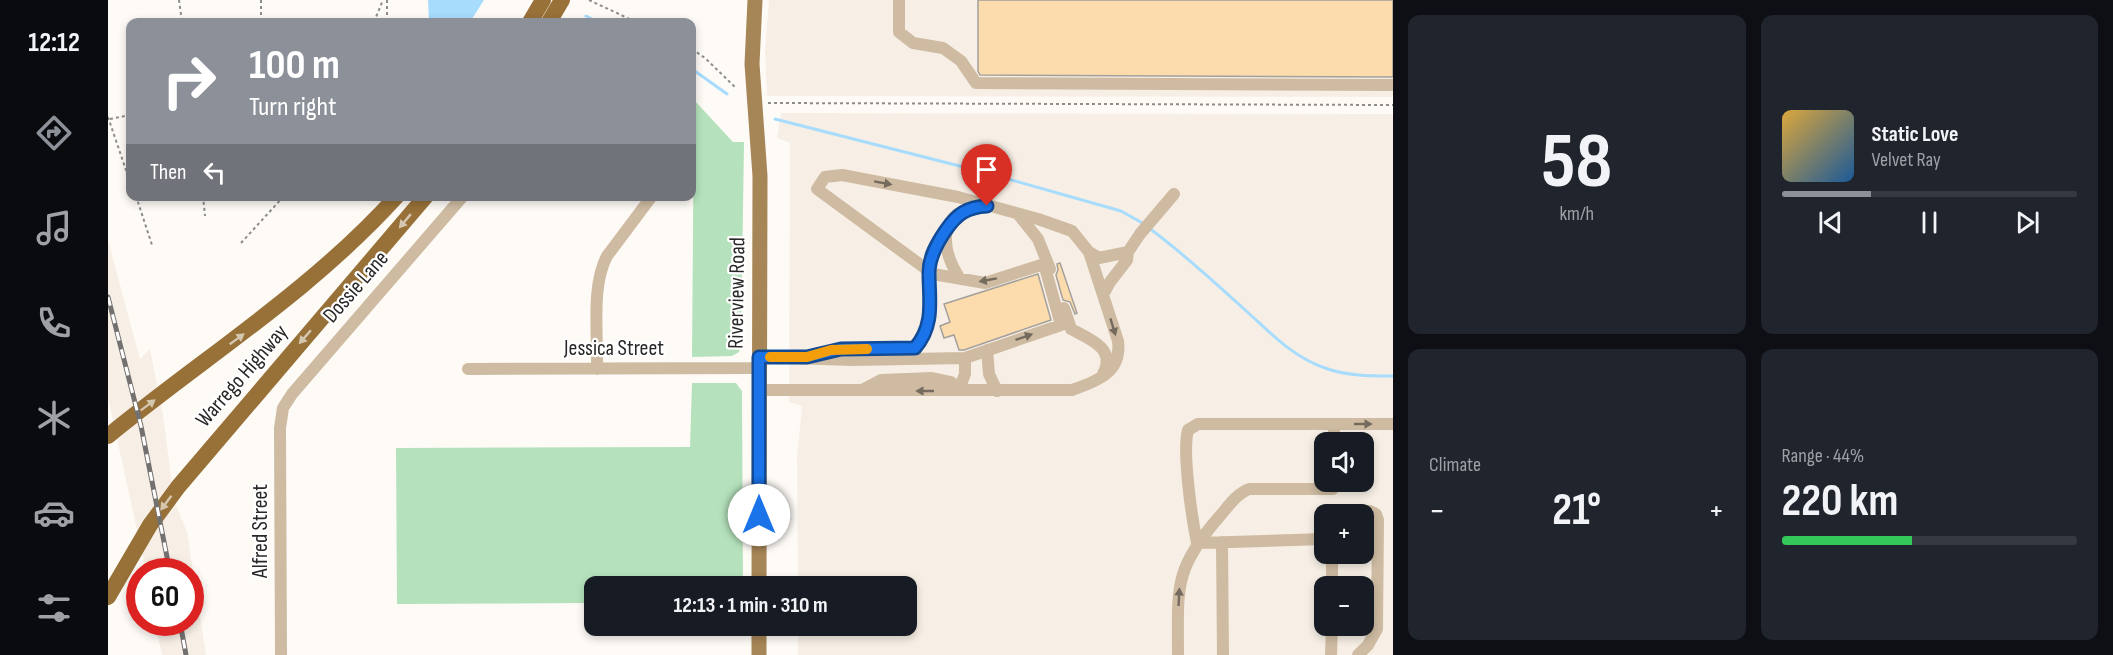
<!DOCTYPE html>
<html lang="en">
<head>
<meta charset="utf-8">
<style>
	body { margin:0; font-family:"Sofia Sans Condensed",sans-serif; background:#20242c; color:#f1f3f6; height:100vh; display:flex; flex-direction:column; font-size:22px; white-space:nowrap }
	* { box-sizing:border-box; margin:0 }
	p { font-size:20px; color:#9ea1a6 }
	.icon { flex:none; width:33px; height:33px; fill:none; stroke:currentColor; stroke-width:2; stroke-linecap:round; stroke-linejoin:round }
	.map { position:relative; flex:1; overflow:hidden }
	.panel { display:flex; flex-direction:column; gap:15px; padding:15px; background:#0d0f14; width:720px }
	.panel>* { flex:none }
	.guide { position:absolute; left:18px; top:18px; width:570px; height:183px; border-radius:12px; box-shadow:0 3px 9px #0003; background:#8c9099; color:#fff; overflow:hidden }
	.fabs { position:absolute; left:1206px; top:432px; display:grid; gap:12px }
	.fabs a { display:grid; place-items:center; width:60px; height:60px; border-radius:12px; background:#171b24; box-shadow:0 3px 9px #0003; font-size:30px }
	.speed { position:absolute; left:18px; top:558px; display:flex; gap:12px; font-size:30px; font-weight:700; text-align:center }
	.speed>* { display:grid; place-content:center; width:78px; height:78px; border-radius:50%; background:#171b24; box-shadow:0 3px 9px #0003; line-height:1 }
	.speed .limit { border:9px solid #d22; background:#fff; color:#111 }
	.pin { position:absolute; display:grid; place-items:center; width:51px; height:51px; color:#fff; margin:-62px -26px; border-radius:50% 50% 50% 0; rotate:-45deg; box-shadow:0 0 6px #0007 }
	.pin .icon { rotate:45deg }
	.me { position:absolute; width:66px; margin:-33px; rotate:0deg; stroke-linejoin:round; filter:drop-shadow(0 0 4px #0008) }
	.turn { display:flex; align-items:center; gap:21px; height:126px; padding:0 24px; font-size:27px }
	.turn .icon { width:78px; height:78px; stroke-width:2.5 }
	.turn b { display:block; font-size:42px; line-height:51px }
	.then { display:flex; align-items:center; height:57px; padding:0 24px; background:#0003; gap:12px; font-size:22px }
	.big { font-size:45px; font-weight:700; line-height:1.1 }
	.panel .card { flex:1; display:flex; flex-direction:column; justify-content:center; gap:9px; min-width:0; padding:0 21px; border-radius:12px; background:#20242c }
	.panel .dial { align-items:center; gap:0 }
	.dial b { font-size:78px; line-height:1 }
	.song { display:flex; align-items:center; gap:18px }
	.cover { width:72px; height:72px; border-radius:9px; background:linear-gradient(135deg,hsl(40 70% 55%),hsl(210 70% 35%)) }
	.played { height:6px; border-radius:3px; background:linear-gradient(90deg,#8c9099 30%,#363941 30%) }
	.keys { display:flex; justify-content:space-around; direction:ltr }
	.heat { display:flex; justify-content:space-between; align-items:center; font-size:33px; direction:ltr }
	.charge { height:9px; border-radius:4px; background:linear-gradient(90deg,#34c759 44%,#363941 0) }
	.panel .tiles { flex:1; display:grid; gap:15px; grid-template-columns:repeat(2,1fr) }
	.trip { position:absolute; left:476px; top:576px; width:333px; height:60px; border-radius:12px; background:#171b24; box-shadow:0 3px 9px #0003; font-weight:700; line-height:60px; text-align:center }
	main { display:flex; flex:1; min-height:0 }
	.menu { display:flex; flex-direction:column; width:108px; justify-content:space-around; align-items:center; background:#090b0e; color:#9ea1a6 }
	.menu .icon { width:42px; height:42px }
	.menu .selected { color:#8c9099 }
	.menu b { font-size:27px; color:#f1f3f6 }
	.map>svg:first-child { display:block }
	.built { fill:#f7efe5; fill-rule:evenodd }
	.green { fill:#b5e2bc }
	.water { fill:#a7dcfd }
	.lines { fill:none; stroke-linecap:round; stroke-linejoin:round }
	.stream { stroke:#a7dcfd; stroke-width:3 }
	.building { fill:#fcdcad; stroke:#a3a09c; stroke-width:1.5 }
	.path { stroke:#8e8c89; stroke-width:2; stroke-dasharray:3 3; stroke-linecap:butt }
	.minor { stroke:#cebba2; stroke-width:12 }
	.major { stroke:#a68556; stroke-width:15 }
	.highway { stroke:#977138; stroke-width:16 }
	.rail-casing { stroke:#73716f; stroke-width:5 }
	.rail { stroke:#fff; stroke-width:3; stroke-dasharray:9; stroke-linecap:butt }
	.oneway { fill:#746a5e }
	.oneway2 { fill:#d5c6af }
	.route-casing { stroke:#114b97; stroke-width:15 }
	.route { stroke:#1a73e8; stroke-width:10 }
	.slow { stroke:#f59e0b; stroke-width:10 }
	.labels { text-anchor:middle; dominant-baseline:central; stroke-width:4.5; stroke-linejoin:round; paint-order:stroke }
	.street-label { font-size:22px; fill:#2a2827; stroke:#fff }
</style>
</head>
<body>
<main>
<nav class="menu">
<b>12:12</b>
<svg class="icon selected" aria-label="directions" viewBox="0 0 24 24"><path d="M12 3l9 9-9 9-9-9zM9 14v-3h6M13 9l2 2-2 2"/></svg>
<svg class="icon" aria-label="music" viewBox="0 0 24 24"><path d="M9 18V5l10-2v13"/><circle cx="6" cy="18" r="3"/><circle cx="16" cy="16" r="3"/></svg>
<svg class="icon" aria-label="phone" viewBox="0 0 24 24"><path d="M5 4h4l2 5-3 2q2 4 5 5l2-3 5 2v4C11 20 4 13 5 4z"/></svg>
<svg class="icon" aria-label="climate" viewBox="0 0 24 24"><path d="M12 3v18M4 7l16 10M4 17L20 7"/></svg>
<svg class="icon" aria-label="car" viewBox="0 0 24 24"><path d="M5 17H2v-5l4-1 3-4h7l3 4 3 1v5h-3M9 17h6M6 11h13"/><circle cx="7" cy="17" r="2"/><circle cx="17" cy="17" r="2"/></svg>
<svg class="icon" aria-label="filters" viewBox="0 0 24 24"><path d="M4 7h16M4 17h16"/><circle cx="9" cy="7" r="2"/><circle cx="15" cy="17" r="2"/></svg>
</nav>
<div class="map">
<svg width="1285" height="655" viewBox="0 0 1285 655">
	<rect width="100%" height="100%" fill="#fefbf7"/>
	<path class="built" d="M661 0H1285V97L659 96 657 50Z
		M673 113 1285 114V655H690V626H798V586H690L689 456 694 406 681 402 682 143 669 138ZM1216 442H1256V482H1216ZM1216 514H1256V554H1216ZM1216 586H1256V626H1216Z
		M0 240 32 359 42 349 55 415 66 500 79 532 98 655H54L47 623 82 622V572L38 571 0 398Z"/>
	<path class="green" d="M586 100 625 142H636L633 346 631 352 624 356 584 357Z
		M584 383H628L634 391 635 586H486V603L289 604 288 448 582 447Z"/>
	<path class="water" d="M320 0H376L362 22H321Z"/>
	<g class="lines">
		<path class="stream" d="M478 16 490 22
			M584 69 619 94
			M667 119 879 173 1013 211 1036 224
			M1041 228C1075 253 1105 281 1136 309 1161 331 1184 357 1217 368 1238 376 1263 376 1285 376"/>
	</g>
	<path class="building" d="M870 0H1285V77L872 75 870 71Z
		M952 263 969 313 967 314 962 302 955 300 948 275 950 270 949 264Z
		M930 274 943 320 856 350H851L846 335 836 338 832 326 842 322 836 304Z"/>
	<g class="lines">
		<path class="path" d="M71 0 74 22
			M153 0V22
			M279 0V22
			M481 0 528 22
			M266 22 275 0
			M584 49 597 58 628 88
			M660 103 1285 105
			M0 117 22 182
			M2 119 22 115
			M28 196 44 245
			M95 196 97 216
			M133 243 176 196"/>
		<path class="minor" d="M791 0V32L805 43 835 48 853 61 868 83 1285 85
			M910 214 930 239 942 269
			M981 252 991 258 1020 252
			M852 279C832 248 828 208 877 206
			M995 295 1002 282 1019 260 1020 252 1032 234 1066 194
			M956 308 963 329C982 339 1009 349 995 374
			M879 350 881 374 889 391
			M703 356 733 349 807 348C829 323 819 299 821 270 822 254 831 241 840 227
			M651 357 744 360 857 358 953 325 936 264 877 283 825 274 709 189 717 177 734 175 850 197 930 219 964 231 981 252 1010 341C1014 372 990 381 964 390H651
			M360 369 651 368
			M489 369C490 334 483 286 499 256L544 196
			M754 390 773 380 824 378 843 382 851 390 857 374V358
			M1226 442V424
			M1225 512 1262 511 1268 514 1270 520 1269 629 1260 645 1250 655
			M1216 539 1089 543C1084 519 1074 452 1080 430L1090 424H1285
			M1114 542 1115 655
			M1224 586V554
			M173 655 172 428 175 408 184 394 355 196
			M1070 655C1070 588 1065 570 1111 517 1120 507 1128 494 1141 489H1225
			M1223 655 1224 626"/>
		<path class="major" d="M647 0 644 64 652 176 651 586
			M651 626V655"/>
		<path class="highway" d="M422 22 435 0
			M441 22 454 0
			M0 436C98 356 203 291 289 196
			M0 597 42 525 70 487 318 196"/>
		<defs>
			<path id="rail" d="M0 297 33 426 62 572
				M72 622 78 655"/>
		</defs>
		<use href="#rail" class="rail-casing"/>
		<use href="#rail" class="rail"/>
	</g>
	<defs><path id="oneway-solid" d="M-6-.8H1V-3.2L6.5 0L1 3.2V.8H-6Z" transform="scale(1.5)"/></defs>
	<g class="oneway">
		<use href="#oneway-solid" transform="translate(775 183) rotate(10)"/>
		<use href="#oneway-solid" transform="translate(880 280) rotate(170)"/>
		<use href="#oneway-solid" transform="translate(1005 327) rotate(73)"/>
		<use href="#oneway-solid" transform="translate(916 337) rotate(-19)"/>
		<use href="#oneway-solid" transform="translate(817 391) rotate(180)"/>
		<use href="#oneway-solid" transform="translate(1255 424)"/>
		<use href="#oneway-solid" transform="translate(1071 597) rotate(-87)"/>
	</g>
	<g class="oneway2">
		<use href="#oneway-solid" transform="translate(297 221) rotate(130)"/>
		<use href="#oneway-solid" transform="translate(197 337) rotate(131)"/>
		<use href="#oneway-solid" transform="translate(129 339) rotate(-36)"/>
		<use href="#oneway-solid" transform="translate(40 405) rotate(-37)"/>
		<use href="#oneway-solid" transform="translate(58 503) rotate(127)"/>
	</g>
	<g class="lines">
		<defs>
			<path id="route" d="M651 515V357H699L733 349 807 348C827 325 821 300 821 273 821 257 829 243 838 230 849 214 859 207 879 206"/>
		</defs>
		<use href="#route" class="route-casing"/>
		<use href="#route" class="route"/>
		<path class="slow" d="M662 357H699L723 350 759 349"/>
	</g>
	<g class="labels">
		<g class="street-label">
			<text transform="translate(248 287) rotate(-49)">Dossie Lane</text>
			<text transform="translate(629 293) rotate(-89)">Riverview Road</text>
			<text x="506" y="348">Jessica Street</text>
			<text transform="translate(134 376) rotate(-49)">Warrego Highway</text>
			<text transform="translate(152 531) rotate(-90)">Alfred Street</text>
		</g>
	</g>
</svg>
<div class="fabs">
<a><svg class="icon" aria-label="sound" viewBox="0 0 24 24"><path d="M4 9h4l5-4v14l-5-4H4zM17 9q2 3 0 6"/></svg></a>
<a>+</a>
<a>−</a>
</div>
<div class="speed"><div class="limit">60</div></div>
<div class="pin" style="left:879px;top:206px;background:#d93025"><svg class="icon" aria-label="arrive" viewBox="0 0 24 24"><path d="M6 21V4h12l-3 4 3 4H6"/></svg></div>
<svg class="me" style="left:651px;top:515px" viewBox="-20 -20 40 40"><circle r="19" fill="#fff"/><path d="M0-13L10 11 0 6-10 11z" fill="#1a73e8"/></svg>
<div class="trip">12:13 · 1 min · 310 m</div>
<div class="guide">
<div class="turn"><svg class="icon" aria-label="right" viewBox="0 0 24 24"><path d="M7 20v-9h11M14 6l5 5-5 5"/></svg><div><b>100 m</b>Turn right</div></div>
<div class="then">Then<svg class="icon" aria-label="left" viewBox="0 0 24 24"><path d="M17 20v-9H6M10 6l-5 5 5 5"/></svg></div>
</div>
</div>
<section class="panel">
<div class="tiles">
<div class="card dial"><b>58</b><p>km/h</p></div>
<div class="card">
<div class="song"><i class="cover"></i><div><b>Static Love</b><p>Velvet Ray</p></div></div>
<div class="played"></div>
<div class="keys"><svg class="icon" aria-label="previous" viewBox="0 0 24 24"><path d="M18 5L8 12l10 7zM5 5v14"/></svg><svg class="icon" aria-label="pause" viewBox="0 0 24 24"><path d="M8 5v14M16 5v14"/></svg><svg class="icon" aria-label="next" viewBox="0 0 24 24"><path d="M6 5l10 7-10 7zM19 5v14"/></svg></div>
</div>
<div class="card"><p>Climate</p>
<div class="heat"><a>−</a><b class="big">21°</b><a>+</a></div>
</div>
<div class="card"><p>Range · 44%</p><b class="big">220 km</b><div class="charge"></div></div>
</div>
</section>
</main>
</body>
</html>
